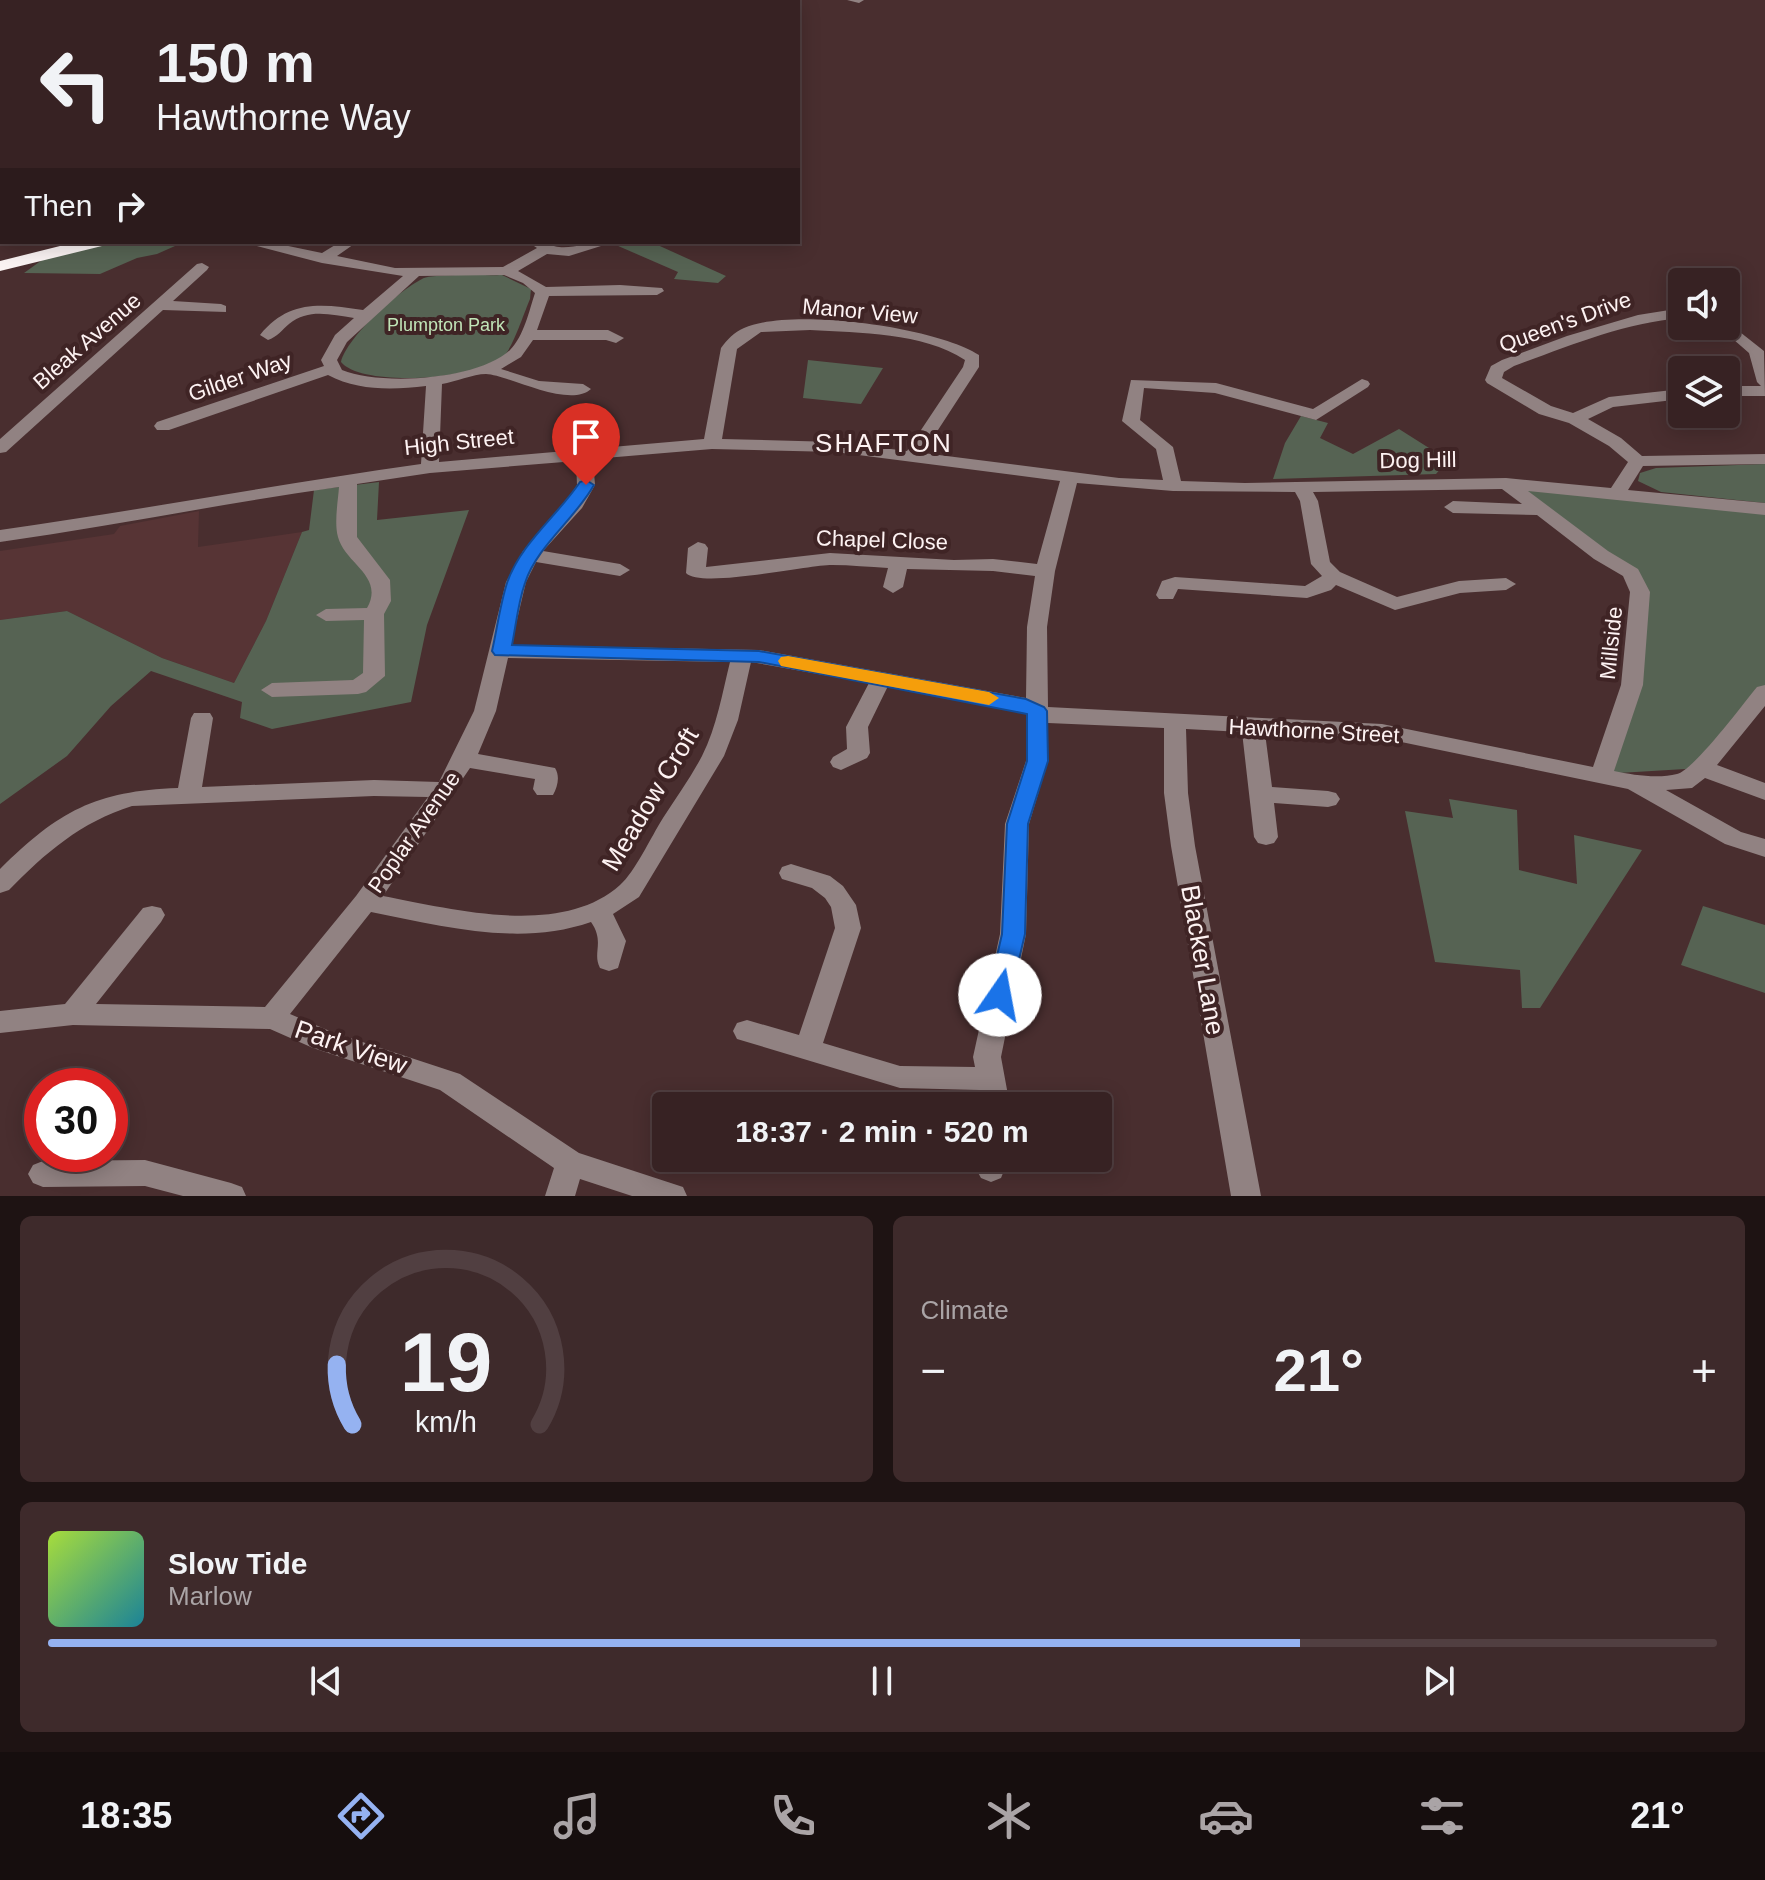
<!DOCTYPE html>
<html lang="en">
<head>
<meta charset="utf-8">
<style>
	body { margin:0; font-family:Arial,sans-serif; background:#3e2a2b; color:#f1f3f6; height:100vh; display:flex; flex-direction:column; font-size:30px; white-space:nowrap }
	* { box-sizing:border-box; margin:0 }
	p { font-size:26px; color:#aaa4a6 }
	.icon { flex:none; width:44px; height:44px; fill:none; stroke:currentColor; stroke-width:2; stroke-linecap:round; stroke-linejoin:round }
	.map { position:relative; height:1196px; overflow:hidden }
	.side { display:flex; flex-direction:column; gap:20px; padding:20px; background:#1e1313; flex:1 }
	.side>* { flex:none }
	.top-card { position:absolute; left:0px; top:0px; width:800px; height:244px; box-shadow:0 4px 20px #0003,0 0 0 2px #513f41; background:#372223; color:#f1f3f6; overflow:hidden }
	.buttons { position:absolute; left:1668px; top:268px; display:grid; gap:16px }
	.buttons a { display:grid; place-items:center; width:72px; height:72px; border-radius:8px; background:#372223; box-shadow:0 4px 20px #0003,0 0 0 2px #513f41; font-size:40px }
	.speed { position:absolute; left:24px; top:1068px; display:flex; gap:16px; font-size:40px; font-weight:700; text-align:center }
	.speed>* { display:grid; place-content:center; width:104px; height:104px; border-radius:50%; background:#372223; box-shadow:0 4px 20px #0003,0 0 0 2px #513f41; line-height:1 }
	.speed .limit { border:12px solid #d22; background:#fff; color:#111 }
	.pin { position:absolute; display:grid; place-items:center; width:68px; height:68px; color:#fff; margin:-82px -34px; border-radius:50% 50% 50% 0; rotate:-45deg; box-shadow:0 0 8px #0007 }
	.pin .icon { rotate:45deg }
	.me { position:absolute; width:88px; margin:-44px; rotate:12deg; stroke-linejoin:round; filter:drop-shadow(0 0 6px #0008) }
	.turn { display:flex; align-items:center; gap:28px; height:168px; padding:0 24px; font-size:36px }
	.turn .icon { width:104px; height:104px; stroke-width:2.5 }
	.turn b { display:block; font-size:56px; line-height:68px }
	.then { display:flex; align-items:center; height:76px; padding:0 24px; background:#0003; gap:16px; font-size:30px }
	.big { font-size:60px; font-weight:700; line-height:1.1 }
	.side .tile { flex:1; display:flex; flex-direction:column; justify-content:center; gap:12px; min-width:0; padding:0 28px; border-radius:12px; background:#3e2a2b }
	.side .dial { align-items:center; gap:0 }
	.dial svg { height:208px; overflow:visible; fill:none; stroke:#513f41; stroke-width:7; stroke-linecap:round; text-anchor:middle }
	.dial text { fill:#f1f3f6; stroke:none }
	.song { display:flex; align-items:center; gap:24px }
	.cover { width:96px; height:96px; border-radius:12px; background:linear-gradient(135deg,hsl(80 70% 55%),hsl(190 70% 35%)) }
	.played { height:8px; border-radius:4px; background:linear-gradient(90deg,#95b2f1 75%,#513f41 75%) }
	.keys { display:flex; justify-content:space-around; direction:ltr }
	.heat { display:flex; justify-content:space-between; align-items:center; font-size:44px; direction:ltr }
	.side .tiles { flex:1; display:grid; gap:20px; grid-template-columns:1fr 1fr }
	.tile:last-child { grid-column:span 2 }
	.trip { position:absolute; left:652px; top:1092px; width:460px; height:80px; border-radius:8px; background:#372223; box-shadow:0 4px 20px #0003,0 0 0 2px #513f41; font-weight:700; line-height:80px; text-align:center }
	.tabs { display:flex; height:128px; justify-content:space-around; align-items:center; background:#160e0e; color:#aaa4a6 }
	.tabs .icon { width:56px; height:56px }
	.tabs .on { color:#95b2f1 }
	.tabs b { font-size:36px; color:#f1f3f6 }
	.map>svg:first-child { display:block }
	.built { fill:#573435 }
	.green { fill:#566353 }
	.lines { fill:none; stroke-linecap:round; stroke-linejoin:round }
	.minor { fill:#918282; fill-rule:evenodd }
	.highway { fill:#faf3f3; fill-rule:evenodd }
	.route { fill:#1a73e8; stroke:#114b97; stroke-width:2 }
	.slow { fill:#f59e0b }
	.labels { text-anchor:middle; dominant-baseline:central; stroke-width:8; stroke-linejoin:round; paint-order:stroke }
	.far-park-label { font-size:18px; fill:#c1e5b8; stroke:#3f2425 }
	.street-label { font-size:22px; fill:#fdf2f2; stroke:#3f2425 }
	.quarter-label { font-size:26px; letter-spacing:2px; fill:#fdf2f2; stroke:#3f2425 }
	.near-street-label { font-size:26px; fill:#fdf2f2; stroke:#3f2425 }
</style>
</head>
<body>
<div class="map">
<svg width="1765" height="1196" viewBox="0 0 1765 1196">
	<rect width="100%" height="100%" fill="#492e2f"/>
	<path class="built" d="M199 511 198 547 302 532 266 621 234 683 162 658 67 611 0 620V551L114 534 120 526Z"/>
	<path class="green" d="M107 242H184L157 254 137 258 100 274 24 273 42 260Z
		M609 242H651L726 276 718 283 674 279 678 272Z
		M502 275 531 289 530 299C524 313 514 344 505 355 482 380 362 388 341 362 347 337 398 291 422 279 433 273 486 276 502 275Z
		M808 360 883 368 861 404 803 398Z
		M1301 416 1328 423 1320 438 1353 454 1399 429 1448 460 1436 474 1273 479 1285 443Z
		M1765 464V503L1661 492 1638 481 1640 473 1656 468Z
		M379 482 377 520 469 510 427 625 411 702 272 729 240 718 242 702 151 671 111 706 67 756 0 804V620L67 611 162 658 234 683 266 621 302 532 309 530 314 490Z
		M1506 483 1765 509V692L1702 768 1602 774 1619 731 1637 580Z
		M1449 799 1517 810 1519 870 1577 884 1574 835 1642 850 1540 1008H1522L1520 970 1435 962 1405 811 1453 818Z
		M1703 906 1765 925V993L1681 965Z"/>
	<g class="lines">
		<path class="minor" d="M7 0H22L6 2Z
			M774 0H788L773 2Z
			M847 0H864L859 3Z
			M0 70H2V77H0Z
			M0 95 2 96V104L0 103Z
			M0 144H2V152H0Z
			M0 201H2L0 210Z
			M241 242H269L322 253 340 242H357L337 256 395 268 503 267 537 248 528 242H547C561 254 585 242 602 242L601 246 569 256 547 254 518 271 546 287 620 285 662 288 664 291 657 295 549 296 537 330H608L624 338 616 343 606 340H533L521 357 501 369 539 381 583 384 591 389C569 409 509 375 486 374 473 374 455 382 442 384L439 462 704 439 721 348C727 340 734 332 744 328 791 307 936 327 979 355V367L923 453 1119 478 1163 480 1156 449 1122 421 1131 380 1216 383 1313 409 1362 379 1368 381 1370 384 1368 387 1316 420 1215 393 1144 388 1140 420 1173 447 1181 481 1245 483 1506 478 1611 488 1628 462 1609 446 1569 423 1539 414 1487 383 1485 380 1491 366 1502 360 1567 336 1638 315 1682 308V318C1623 323 1569 346 1514 366L1504 372 1502 378 1551 406 1573 413 1609 397 1682 389V399L1613 407 1588 419 1621 438 1642 456 1765 454V464L1643 466 1628 490 1765 503V515L1528 491 1608 551 1638 569 1650 592 1643 685 1614 771C1633 775 1658 779 1677 774 1694 770 1743 704 1757 687L1765 685V706L1717 765 1765 783V800L1705 778 1692 788 1666 790 1741 832 1765 839V857L1725 844 1628 789 1382 738 1265 733 1272 787 1328 791 1336 793 1340 799 1336 805 1328 807 1274 803 1278 837 1274 843 1266 845 1258 843 1254 837 1242 732 1186 729 1188 793 1195 846 1261 1196H1231L1171 846 1164 793V728L1048 723V761L1029 824 1026 934 1001 1057 1010 1106H982L979 1090 900 1088 737 1039 733 1031 737 1023 747 1020 799 1035 835 928 831 907 825 898 812 888 782 879 779 873 782 867 791 864 830 876 843 886 856 905 861 928 823 1043 900 1066 975 1067 973 1057 1000 934 1005 824 1026 761V714L888 686 868 727 870 753 867 758 841 770 833 767 830 762 833 757 847 749 846 727 869 683 751 662 738 720 724 756 639 897 613 914 626 941 618 968 609 971 600 968C592 953 605 942 591 922 519 947 443 926 371 912L290 1014 332 1032 460 1074 579 1153 683 1187 687 1196H632L580 1179 575 1196H545L554 1168 440 1090 313 1048 270 1029 73 1025 0 1033V1011L65 1004 143 908 152 906 161 908 165 915 161 922 96 1004 265 1007 356 896 428 797 374 796 132 806C81 822 45 853 9 890L0 893V869C59 811 95 791 178 788L191 718 194 713H210L213 718 202 787 374 780 439 782 474 711 506 582 523 551 567 501 577 485 576 461 430 473 357 484V537L390 580 391 601 384 614 385 676 366 692 358 694 272 697 261 690 272 683 353 680 363 673 364 620 326 621 316 615 326 609 367 608C385 576 345 564 338 537 334 523 338 501 339 487 225 503 113 526 0 542V530C141 510 280 484 421 464L426 386C393 390 358 391 328 375L169 430H157L154 426 157 422 324 366 321 360 335 335 354 318C331 315 309 308 289 324 282 330 277 337 268 340L260 335C289 299 322 304 363 310L403 276 322 263ZM504 275 523 283 535 293C529 311 524 336 510 350 478 380 381 386 342 370L337 360 347 342 419 276ZM810 330C860 333 922 332 965 360L963 367 907 451 835 442 722 439 737 349 761 332ZM712 449 835 452 1060 481 1037 564 993 559 954 560 830 553 706 567 708 548 705 544 698 542 688 548 686 573C701 589 806 565 832 565 851 565 869 567 888 568L883 587 893 593 903 587 907 569 993 571 1035 576 1027 627 1026 698 759 650 511 645 526 582 536 562 620 576 630 570 620 564 543 551 582 508 595 485 593 459ZM1077 483 1173 491 1295 492 1300 501 1311 564 1322 576 1305 586 1175 577 1162 581 1156 595 1159 599H1173L1178 589 1307 598 1331 590 1336 585 1395 610 1460 593 1506 590 1516 584 1506 578 1459 581 1397 597 1340 572 1330 562 1318 501 1313 492 1502 489 1522 504 1453 501 1444 507 1453 513 1537 515 1594 559 1623 576 1630 592 1621 685 1593 767 1382 724 1048 707 1047 627 1055 571ZM508 658 730 662C722 694 717 726 702 756 691 777 676 798 663 818 651 837 635 872 620 885 561 938 452 909 383 896L470 768 535 779 533 789 537 795H553C558 786 560 776 555 768L478 754 496 711Z
			M202 263 209 267 207 270 173 301 221 304 226 306V312L163 310 6 452 0 453V439L197 264Z
			M1726 321 1764 351 1765 396H1726V386H1761L1757 382 1749 353 1718 326H1726Z
			M979 1158H1009L1001 1178 991 1182 981 1178 976 1169Z
			M145 1160 231 1183 242 1187 246 1196H183L145 1186 43 1187 33 1183 28 1174 33 1165 43 1161Z"/>
		<path class="highway" d="M385 0H397L398 2H386Z
			M76 242H104L102 246 0 271V261Z"/>
	</g>
	<path class="route" d="M586 480 594 485C575 519 537 546 525 583 518 603 516 625 512 645L759 651 1026 699 1044 707 1047 711 1048 761 1028 824 1025 934 1009 1002 1000 1005 992 1002 988 995 1002 934 1007 824 1027 761V714L759 662 495 655 492 651C497 629 500 605 507 583 520 544 558 515 580 482Z"/>
	<path class="slow" d="M788 656 989 692 999 698 989 705 781 666 778 661 781 657Z"/>
	<g class="labels">
		<g class="far-park-label">
			<text x="446" y="325">Plumpton Park</text>
		</g>
		<g class="street-label">
			<text transform="translate(860 311) rotate(5)">Manor View</text>
			<text transform="translate(1565 322) rotate(-20)">Queen's Drive</text>
			<text transform="translate(87 341) rotate(-41)">Bleak Avenue</text>
			<text transform="translate(240 377) rotate(-19)">Gilder Way</text>
			<text transform="translate(459 442) rotate(-6)">High Street</text>
			<text transform="translate(1418 460) rotate(-1)">Dog Hill</text>
			<text transform="translate(882 540) rotate(2)">Chapel Close</text>
			<text transform="translate(1611 643) rotate(-84)">Millside</text>
			<text transform="translate(1314 731) rotate(3)">Hawthorne Street</text>
			<text transform="translate(414 832) rotate(-55)">Poplar Avenue</text>
		</g>
		<g class="quarter-label">
			<text x="884" y="443">SHAFTON</text>
		</g>
		<g class="near-street-label">
			<text transform="translate(650 799) rotate(-59)">Meadow Croft</text>
			<text transform="translate(1203 960) rotate(80)">Blacker Lane</text>
			<text transform="translate(351 1047) rotate(19)">Park View</text>
		</g>
	</g>
</svg>
<div class="buttons">
<a><svg class="icon" aria-label="sound" viewBox="0 0 24 24"><path d="M4 9h4l5-4v14l-5-4H4zM17 9q2 3 0 6"/></svg></a>
<a><svg class="icon" aria-label="layers" viewBox="0 0 24 24"><path d="M12 4l9 5-9 5-9-5zM3 14l9 5 9-5"/></svg></a>
</div>
<div class="speed"><div class="limit">30</div></div>
<div class="pin" style="left:586px;top:485px;background:#d93025"><svg class="icon" aria-label="arrive" viewBox="0 0 24 24"><path d="M6 21V4h12l-3 4 3 4H6"/></svg></div>
<svg class="me" style="left:1000px;top:995px" viewBox="-20 -20 40 40"><circle r="19" fill="#fff"/><path d="M0-13L10 11 0 6-10 11z" fill="#1a73e8"/></svg>
<div class="trip">18:37 · 2 min · 520 m</div>
<div class="top-card">
<div class="turn"><svg class="icon" aria-label="left" viewBox="0 0 24 24"><path d="M17 20v-9H6M10 6l-5 5 5 5"/></svg><div><b>150 m</b>Hawthorne Way</div></div>
<div class="then">Then<svg class="icon" aria-label="right" viewBox="0 0 24 24"><path d="M7 20v-9h11M14 6l5 5-5 5"/></svg></div>
</div>
</div>
<section class="side">
<div class="tiles">
<div class="tile dial"><svg viewBox="0 0 100 80">
<path d="M14 69A42 42 0 1 1 86 69"/>
<path d="M14 69A42 42 0 0 1 8 46" stroke="#95b2f1"/>
<text x="50" y="56" font-size="32" font-weight="700">19</text>
<text x="50" y="72" font-size="11">km/h</text>
</svg></div>
<div class="tile"><p>Climate</p>
<div class="heat"><a>−</a><b class="big">21°</b><a>+</a></div>
</div>
<div class="tile">
<div class="song"><i class="cover"></i><div><b>Slow Tide</b><p>Marlow</p></div></div>
<div class="played"></div>
<div class="keys"><svg class="icon" aria-label="previous" viewBox="0 0 24 24"><path d="M18 5L8 12l10 7zM5 5v14"/></svg><svg class="icon" aria-label="pause" viewBox="0 0 24 24"><path d="M8 5v14M16 5v14"/></svg><svg class="icon" aria-label="next" viewBox="0 0 24 24"><path d="M6 5l10 7-10 7zM19 5v14"/></svg></div>
</div>
</div>
</section>
<nav class="tabs">
<b>18:35</b>
<svg class="icon on" aria-label="directions" viewBox="0 0 24 24"><path d="M12 3l9 9-9 9-9-9zM9 14v-3h6M13 9l2 2-2 2"/></svg>
<svg class="icon" aria-label="music" viewBox="0 0 24 24"><path d="M9 18V5l10-2v13"/><circle cx="6" cy="18" r="3"/><circle cx="16" cy="16" r="3"/></svg>
<svg class="icon" aria-label="phone" viewBox="0 0 24 24"><path d="M5 4h4l2 5-3 2q2 4 5 5l2-3 5 2v4C11 20 4 13 5 4z"/></svg>
<svg class="icon" aria-label="climate" viewBox="0 0 24 24"><path d="M12 3v18M4 7l16 10M4 17L20 7"/></svg>
<svg class="icon" aria-label="car" viewBox="0 0 24 24"><path d="M5 17H2v-5l4-1 3-4h7l3 4 3 1v5h-3M9 17h6M6 11h13"/><circle cx="7" cy="17" r="2"/><circle cx="17" cy="17" r="2"/></svg>
<svg class="icon" aria-label="filters" viewBox="0 0 24 24"><path d="M4 7h16M4 17h16"/><circle cx="9" cy="7" r="2"/><circle cx="15" cy="17" r="2"/></svg>
<b>21°</b>
</nav>
</body>
</html>
